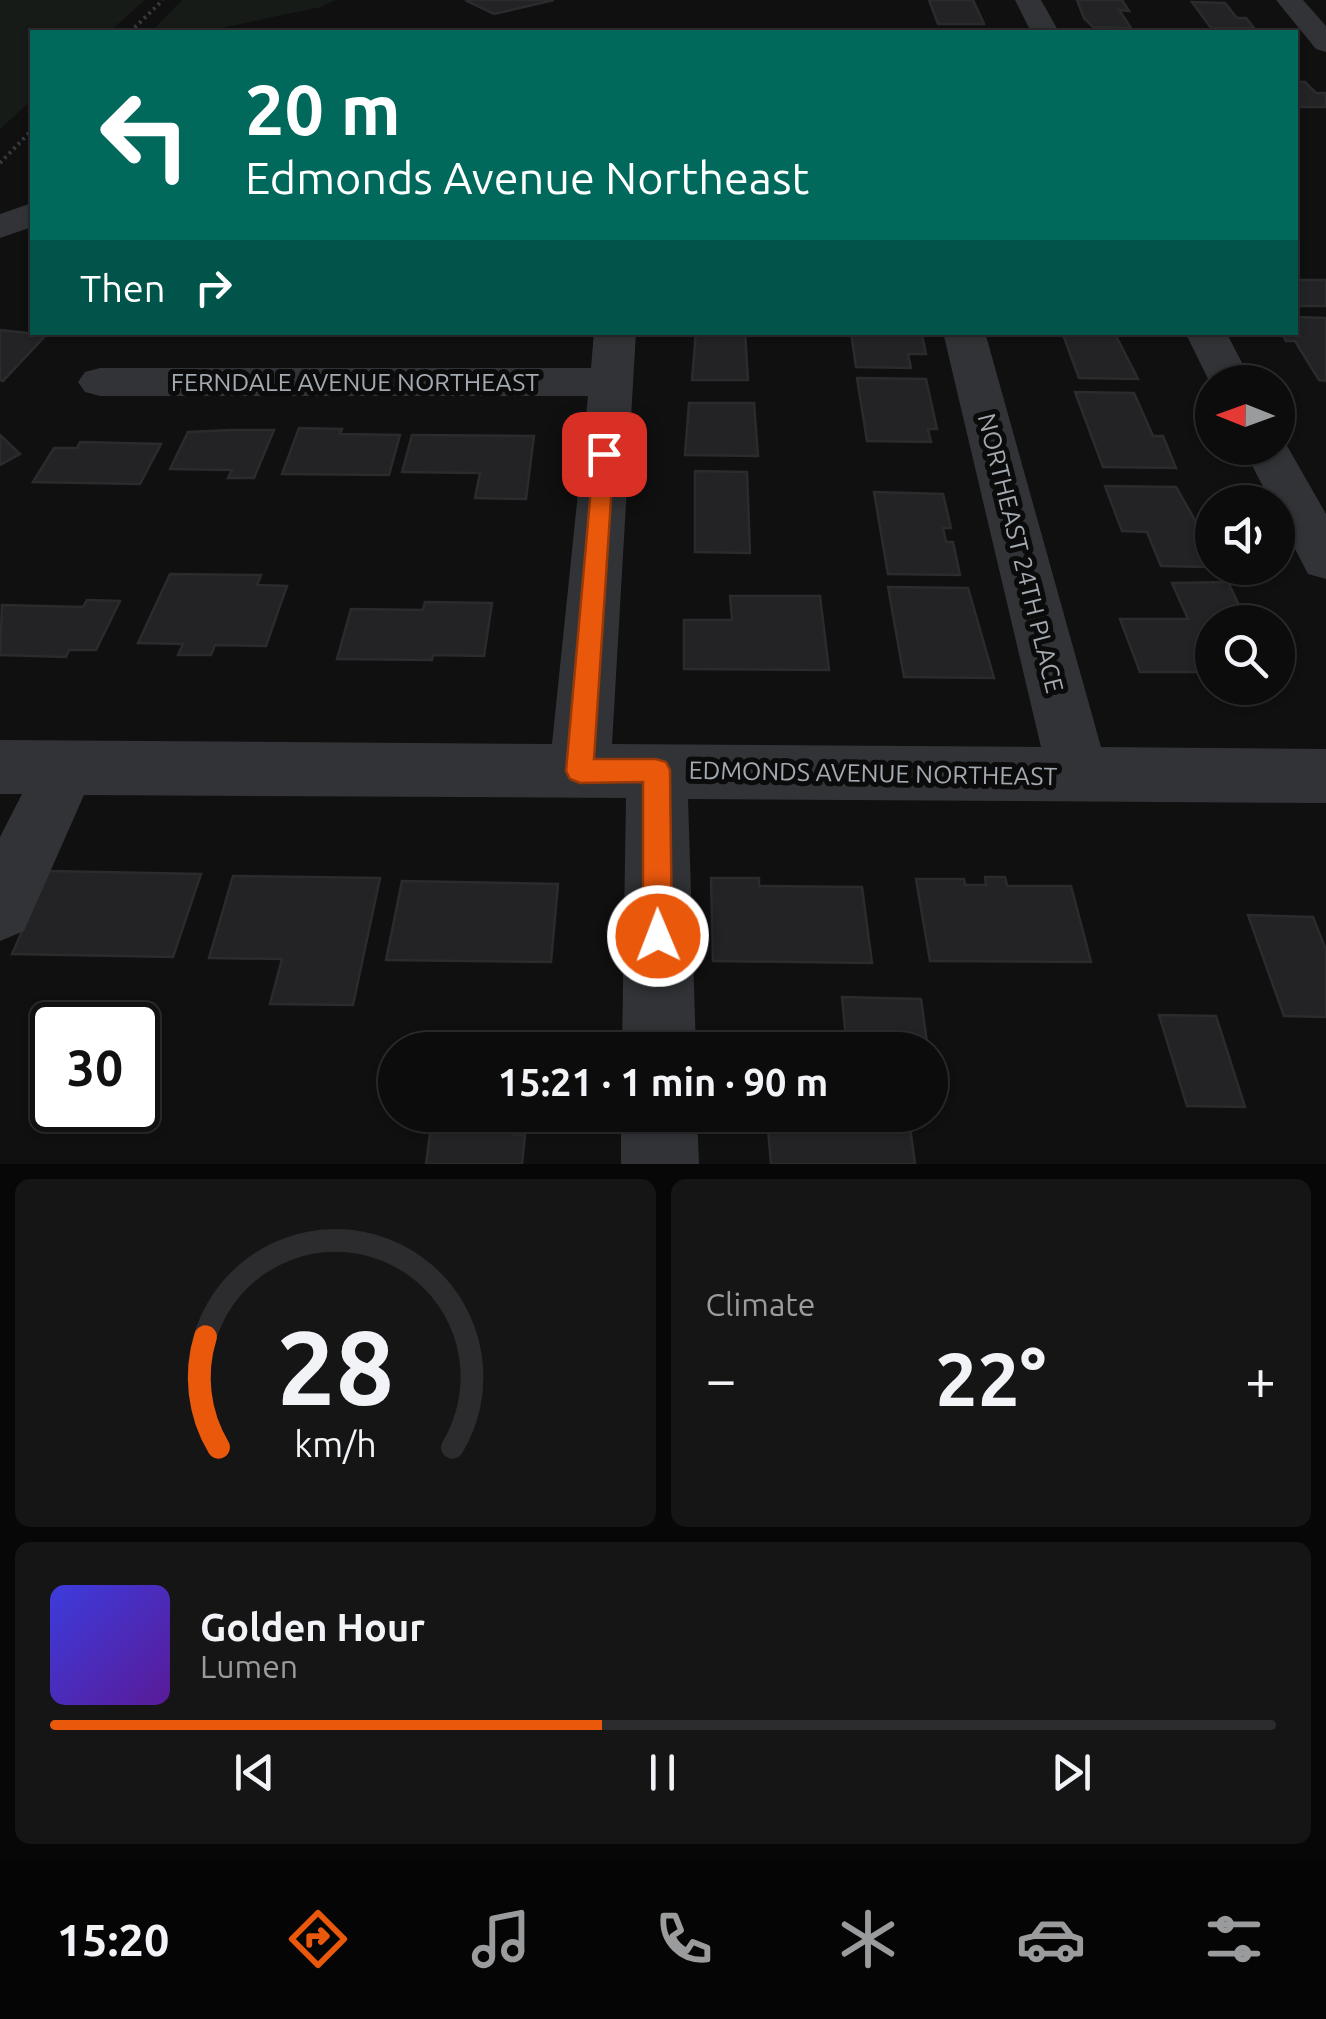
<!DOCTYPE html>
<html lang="en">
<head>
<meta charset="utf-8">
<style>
	body { margin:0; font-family:Ubuntu,sans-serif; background:#151516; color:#f1f3f6; height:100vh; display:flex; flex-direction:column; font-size:38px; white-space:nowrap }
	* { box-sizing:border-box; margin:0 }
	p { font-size:32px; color:#9a9b9d }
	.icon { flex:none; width:55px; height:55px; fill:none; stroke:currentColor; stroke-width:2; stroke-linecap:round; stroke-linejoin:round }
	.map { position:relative; height:1164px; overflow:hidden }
	.panel { display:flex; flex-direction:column; gap:15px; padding:15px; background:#070707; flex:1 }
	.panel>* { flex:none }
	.guide { position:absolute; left:30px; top:30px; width:1268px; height:305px; border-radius:0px; box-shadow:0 2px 8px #0004,0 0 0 2px #2c2c2e; background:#00695c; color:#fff; overflow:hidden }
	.needle { width:65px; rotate:271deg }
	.fabs { position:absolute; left:1195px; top:365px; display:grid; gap:20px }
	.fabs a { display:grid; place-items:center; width:100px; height:100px; border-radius:50%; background:#0c0c0d; box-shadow:0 2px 8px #0004,0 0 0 2px #2c2c2e; font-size:50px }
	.speed { position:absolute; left:30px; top:1002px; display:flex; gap:20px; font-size:50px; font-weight:700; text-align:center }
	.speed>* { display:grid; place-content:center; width:130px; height:130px; border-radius:50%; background:#0c0c0d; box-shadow:0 2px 8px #0004,0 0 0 2px #2c2c2e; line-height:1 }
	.speed .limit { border:5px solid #111; border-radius:15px; background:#fff; color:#111 }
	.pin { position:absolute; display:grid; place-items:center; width:85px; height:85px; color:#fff; margin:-42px; border-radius:20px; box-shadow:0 5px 15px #0006 }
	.me { position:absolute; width:110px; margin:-55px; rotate:359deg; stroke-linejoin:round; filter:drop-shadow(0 0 8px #0008) }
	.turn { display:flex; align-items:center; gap:35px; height:210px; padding:0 50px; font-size:45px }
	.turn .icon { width:130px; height:130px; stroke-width:2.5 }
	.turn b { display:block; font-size:70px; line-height:85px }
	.then { display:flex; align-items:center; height:95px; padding:0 50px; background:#0003; gap:20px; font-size:38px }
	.big { font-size:75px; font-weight:700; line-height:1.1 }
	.panel .card { flex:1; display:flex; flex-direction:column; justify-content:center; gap:15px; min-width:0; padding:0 35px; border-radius:15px; background:#151516 }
	.panel .dial { align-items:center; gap:0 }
	.dial svg { height:260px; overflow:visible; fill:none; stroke:#2c2c2e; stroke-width:7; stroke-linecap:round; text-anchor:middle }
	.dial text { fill:#f1f3f6; stroke:none }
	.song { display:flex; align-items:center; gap:30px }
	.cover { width:120px; height:120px; border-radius:15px; background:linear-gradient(135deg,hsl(240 70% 55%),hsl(270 70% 35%)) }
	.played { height:10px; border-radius:5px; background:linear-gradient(90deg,#ea580c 45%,#2c2c2e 45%) }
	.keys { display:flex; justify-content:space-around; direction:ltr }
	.heat { display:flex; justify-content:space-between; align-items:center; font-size:55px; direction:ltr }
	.panel .tiles { flex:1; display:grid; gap:15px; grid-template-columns:1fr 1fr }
	.card:last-child { grid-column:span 2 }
	.trip { position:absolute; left:378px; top:1032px; width:570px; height:100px; border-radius:50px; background:#0c0c0d; box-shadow:0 2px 8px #0004,0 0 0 2px #2c2c2e; font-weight:700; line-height:100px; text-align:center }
	.dock { display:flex; height:160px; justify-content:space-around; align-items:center; background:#050505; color:#9a9b9d }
	.dock .icon { width:70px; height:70px }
	.dock .selected { color:#ea580c }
	.dock b { font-size:45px; color:#f1f3f6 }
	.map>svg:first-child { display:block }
	.green { fill:#171b17 }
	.building { fill:#232325; stroke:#2a2b2d; stroke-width:2.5 }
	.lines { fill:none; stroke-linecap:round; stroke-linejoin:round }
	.path { stroke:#383a3d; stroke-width:4; stroke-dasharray:2.5 4; stroke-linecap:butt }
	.minor { fill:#313336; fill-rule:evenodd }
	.route { fill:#ea580c; stroke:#983908; stroke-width:2.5 }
	.labels { text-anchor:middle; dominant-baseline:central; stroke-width:10; stroke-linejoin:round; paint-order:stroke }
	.street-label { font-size:25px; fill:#a3a9b0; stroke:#0b0b0c }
</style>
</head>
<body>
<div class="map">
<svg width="1326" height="1164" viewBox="0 0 1326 1164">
	<rect width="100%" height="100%" fill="#101011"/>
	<path class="green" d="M0 0H145L109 32H32V100L0 129Z
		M182 0H336L321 7 202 32H151Z"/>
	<path class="building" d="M554 0 494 14 467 1 469 0Z
		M929 0H973L984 24H938Z
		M1077 0H1122L1129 11 1119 10 1131 28 1093 27 1084 18Z
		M1192 2 1225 3 1237 18H1246L1254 28H1211Z
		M1295 82H1305L1316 93H1326V107H1295Z
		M1295 280H1326V306H1295Z
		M1295 317 1326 318V381L1319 380 1295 341H1286L1281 332H1295Z
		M0 330 46 335 3 381 0 380Z
		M696 332H745L748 380H692Z
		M851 332H916L922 335 926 354H908L911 368 856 367Z
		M1062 332H1114L1138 379 1079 378Z
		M857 378 926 379 937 429H928L931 442 867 441Z
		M1075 392 1134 393 1153 436H1163L1176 468 1103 467Z
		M689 403H754L758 456 685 455Z
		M299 428 342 429 340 434 400 435 389 475 282 474Z
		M231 430H274L254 478H228L232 470 170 469 188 432Z
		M0 435 20 454 0 465Z
		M412 435 534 436 526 499 475 498 480 473 402 472Z
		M80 442 161 444 140 484 33 482 54 448H77Z
		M695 471 747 472 750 553 695 552Z
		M1105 486 1176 487 1203 534H1196L1210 567 1161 566 1147 532 1122 531Z
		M874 492 943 494 951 528H943L946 542H953L960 575 888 574Z
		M170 574 261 575 257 585 287 586 266 646 215 645 211 655H178L183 644 138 643Z
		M1228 582 1247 622H1212V672H1140L1120 619H1188L1172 583Z
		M888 587 968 588 994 678 904 677Z
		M730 596H820L829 670 684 669V620H732Z
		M87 600 120 601 96 650H69L66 657 0 655 2 605 83 607Z
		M425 602 492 603 484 656 433 655 432 660 337 659 351 609 423 610Z
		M49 871 201 874 173 957 12 954Z
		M233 876 380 878 353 1005 270 1004 282 959 209 958Z
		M985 877H1005L1007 886H1071L1091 962 930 961 916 879H964L965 885H986Z
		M711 878H759V886L862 887 872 963 713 961Z
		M402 881 558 884 551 962 386 960Z
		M1248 915 1313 917 1326 950V1017L1284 1016Z
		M842 997 921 999 928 1050H847Z
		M1159 1015 1216 1016 1245 1107 1187 1106Z
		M440 1115H515L513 1135H525L522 1164H426L430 1134 439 1133Z
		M910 1127 915 1164H771L768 1129Z"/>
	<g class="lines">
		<path class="path" d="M130 32 163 0
			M0 163 32 130"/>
		<path class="minor" d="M1015 0H1041L1059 32H1031Z
			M1276 0H1303L1326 26V52L1316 49Z
			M32 203V227L0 238V214Z
			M594 332H636L612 744 1041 747 943 332H985L1101 747 1326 749V803L688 799 696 1050H622L626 798 84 795 24 931 0 941V837L22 794H0V740L552 744 588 396H100L85 392 78 382 85 372 100 368H591Z
			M1185 332H1226L1252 382H1212V387Z
			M1278 435 1282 437 1326 514V579L1308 574 1278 516V502H1271L1243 448H1278Z
			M621 1115H697L699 1164H621Z"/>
	</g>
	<path class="route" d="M604 447 614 454 594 759H656L666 762 670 770 672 936 668 946 658 950 647 946 643 936V782L580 783 570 779 566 771 594 454Z"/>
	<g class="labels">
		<g class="street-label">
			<text x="355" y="382">FERNDALE AVENUE NORTHEAST</text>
			<text transform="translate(1021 553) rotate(76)">NORTHEAST 24TH PLACE</text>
			<text transform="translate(873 773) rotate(1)">EDMONDS AVENUE NORTHEAST</text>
		</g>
	</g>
</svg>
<div class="fabs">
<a><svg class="needle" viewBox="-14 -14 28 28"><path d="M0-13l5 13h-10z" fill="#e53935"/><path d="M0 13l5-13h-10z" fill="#9a9b9d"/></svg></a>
<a><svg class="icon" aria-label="sound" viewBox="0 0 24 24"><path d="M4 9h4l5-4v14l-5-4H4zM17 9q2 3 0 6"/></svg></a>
<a><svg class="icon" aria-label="search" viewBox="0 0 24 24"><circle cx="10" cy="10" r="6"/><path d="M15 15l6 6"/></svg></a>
</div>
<div class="speed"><div class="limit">30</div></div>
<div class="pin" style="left:604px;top:454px;background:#d93025"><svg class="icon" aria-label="arrive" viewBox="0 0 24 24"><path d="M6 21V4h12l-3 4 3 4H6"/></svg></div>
<svg class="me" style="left:658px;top:936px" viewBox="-20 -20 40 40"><circle r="17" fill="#ea580c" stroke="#fff" stroke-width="3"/><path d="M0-11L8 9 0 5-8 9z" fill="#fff"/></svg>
<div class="trip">15:21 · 1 min · 90 m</div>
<div class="guide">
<div class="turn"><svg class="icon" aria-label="left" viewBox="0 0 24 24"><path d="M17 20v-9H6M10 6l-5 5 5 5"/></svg><div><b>20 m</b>Edmonds Avenue Northeast</div></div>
<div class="then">Then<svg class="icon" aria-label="right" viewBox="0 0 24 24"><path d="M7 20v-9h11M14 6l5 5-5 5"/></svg></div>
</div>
</div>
<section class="panel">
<div class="tiles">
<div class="card dial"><svg viewBox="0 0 100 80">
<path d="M14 69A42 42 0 1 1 86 69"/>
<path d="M14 69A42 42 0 0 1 10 35" stroke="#ea580c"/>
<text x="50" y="56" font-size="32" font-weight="700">28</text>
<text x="50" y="72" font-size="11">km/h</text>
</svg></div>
<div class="card"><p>Climate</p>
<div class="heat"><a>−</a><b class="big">22°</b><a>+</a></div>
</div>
<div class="card">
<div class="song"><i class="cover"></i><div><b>Golden Hour</b><p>Lumen</p></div></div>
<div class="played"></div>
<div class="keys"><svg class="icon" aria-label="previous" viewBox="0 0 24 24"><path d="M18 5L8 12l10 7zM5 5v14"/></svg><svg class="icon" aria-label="pause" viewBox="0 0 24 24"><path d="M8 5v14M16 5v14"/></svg><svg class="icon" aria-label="next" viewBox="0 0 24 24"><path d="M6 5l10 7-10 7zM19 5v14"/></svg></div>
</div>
</div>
</section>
<nav class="dock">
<b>15:20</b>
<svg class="icon selected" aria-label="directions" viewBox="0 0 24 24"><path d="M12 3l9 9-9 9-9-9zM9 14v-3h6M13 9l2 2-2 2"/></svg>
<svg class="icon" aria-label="music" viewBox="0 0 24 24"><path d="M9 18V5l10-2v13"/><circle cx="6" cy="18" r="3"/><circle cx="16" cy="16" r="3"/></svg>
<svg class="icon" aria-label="phone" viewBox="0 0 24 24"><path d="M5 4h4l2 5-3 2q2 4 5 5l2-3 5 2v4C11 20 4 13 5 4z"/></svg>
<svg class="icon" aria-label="climate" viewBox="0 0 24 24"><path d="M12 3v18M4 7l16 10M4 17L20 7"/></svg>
<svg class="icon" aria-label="car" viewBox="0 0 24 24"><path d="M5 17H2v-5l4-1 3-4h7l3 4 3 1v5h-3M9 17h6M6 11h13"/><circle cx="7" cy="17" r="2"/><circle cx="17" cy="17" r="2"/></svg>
<svg class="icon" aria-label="filters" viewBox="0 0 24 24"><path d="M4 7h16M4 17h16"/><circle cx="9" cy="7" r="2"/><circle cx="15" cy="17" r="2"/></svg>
</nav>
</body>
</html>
